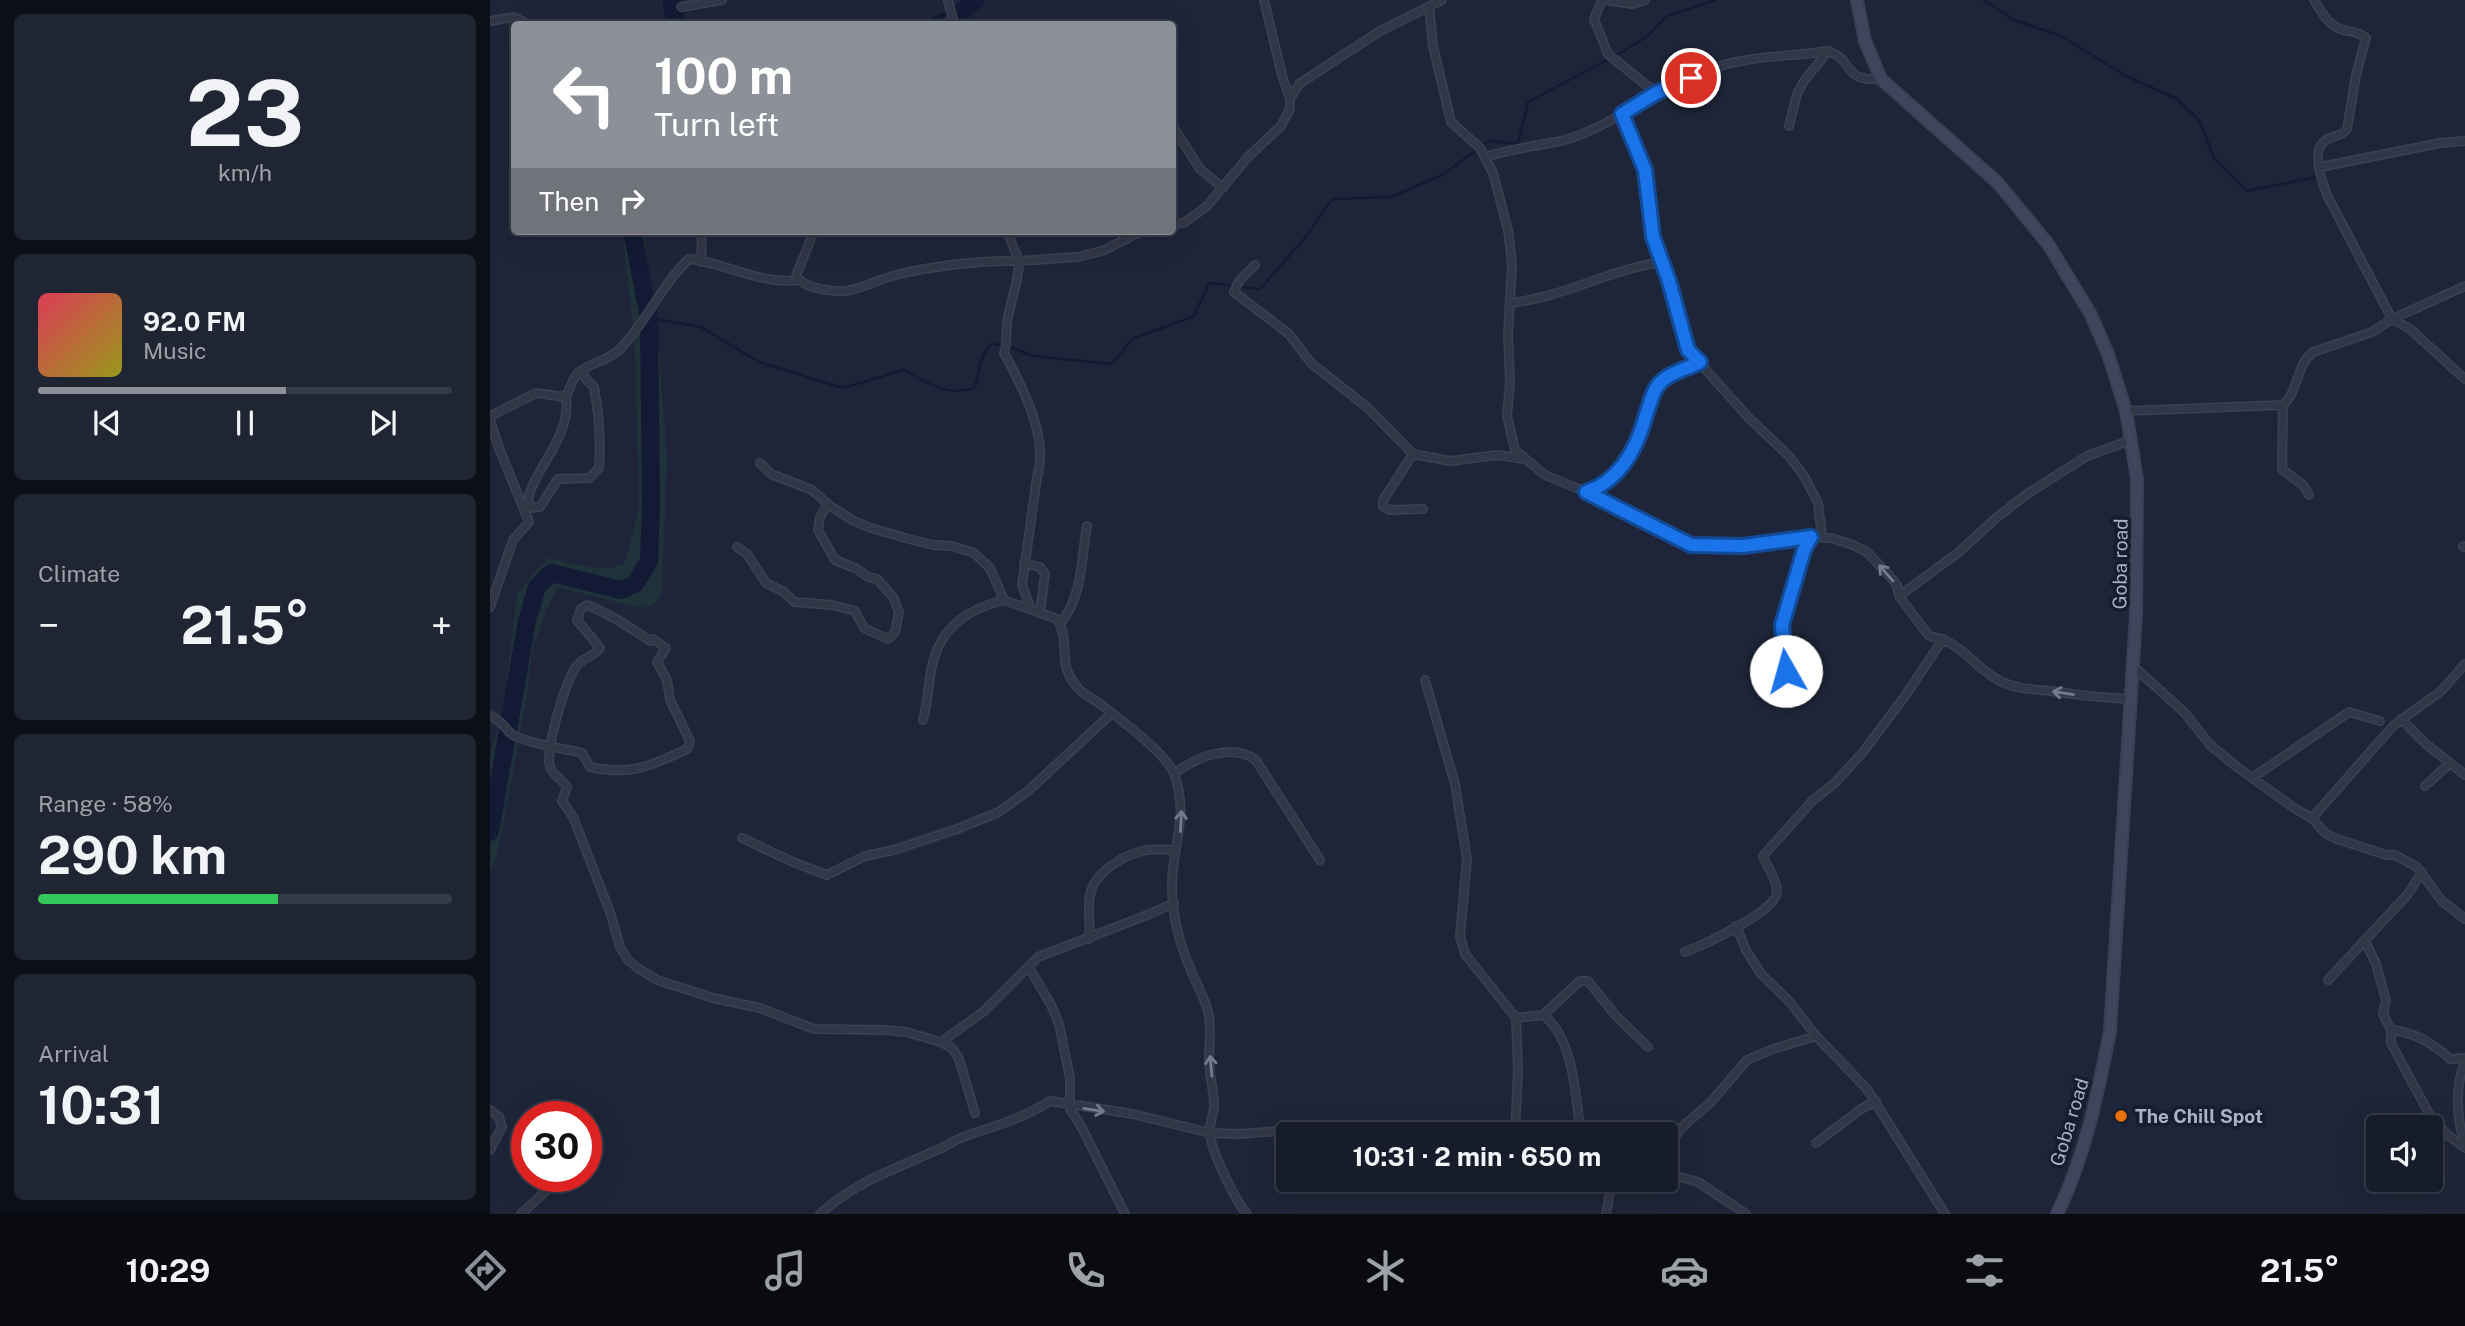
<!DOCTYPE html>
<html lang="en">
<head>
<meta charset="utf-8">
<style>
	body { margin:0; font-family:"Public Sans",sans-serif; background:#1f2532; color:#f1f3f6; height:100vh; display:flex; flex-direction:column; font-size:26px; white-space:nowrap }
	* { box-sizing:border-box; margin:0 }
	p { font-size:23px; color:#9ea1a8 }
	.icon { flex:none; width:38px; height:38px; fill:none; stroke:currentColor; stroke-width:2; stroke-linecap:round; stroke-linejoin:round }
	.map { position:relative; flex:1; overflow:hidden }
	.details { display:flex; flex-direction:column; gap:14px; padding:14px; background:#0c0f17; width:490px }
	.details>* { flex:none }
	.hud { position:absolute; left:21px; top:21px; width:665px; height:214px; border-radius:7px; box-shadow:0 7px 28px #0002,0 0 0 2px #353a47; background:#8c9099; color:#fff; overflow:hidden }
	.fabs { position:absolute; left:1876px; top:1115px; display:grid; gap:14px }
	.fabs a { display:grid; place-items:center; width:77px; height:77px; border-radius:7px; background:#161c2a; box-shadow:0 7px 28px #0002,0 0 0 2px #353a47; font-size:35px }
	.speed { position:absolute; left:21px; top:1101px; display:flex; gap:14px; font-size:35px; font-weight:700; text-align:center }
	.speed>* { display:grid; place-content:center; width:91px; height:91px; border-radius:50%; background:#161c2a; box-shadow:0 7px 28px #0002,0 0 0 2px #353a47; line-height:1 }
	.speed .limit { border:10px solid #d22; background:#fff; color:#111 }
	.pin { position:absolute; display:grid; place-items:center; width:60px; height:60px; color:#fff; margin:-30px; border:4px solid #fff; border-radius:50%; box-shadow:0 2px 7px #0007 }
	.me { position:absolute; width:77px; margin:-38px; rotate:353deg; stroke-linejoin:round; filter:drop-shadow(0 0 5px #0008) }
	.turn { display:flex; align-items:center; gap:24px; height:147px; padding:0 28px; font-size:32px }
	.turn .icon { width:91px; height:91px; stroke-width:2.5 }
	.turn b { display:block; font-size:49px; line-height:60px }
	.then { display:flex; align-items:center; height:66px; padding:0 28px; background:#0003; gap:14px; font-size:26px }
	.big { font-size:52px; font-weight:700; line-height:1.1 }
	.details .tile { flex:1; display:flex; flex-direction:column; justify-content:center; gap:10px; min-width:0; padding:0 24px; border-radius:10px; background:#1f2532 }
	.details .dial { align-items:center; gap:0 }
	.dial b { font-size:91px; line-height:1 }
	.song { display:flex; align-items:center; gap:21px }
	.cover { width:84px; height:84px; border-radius:10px; background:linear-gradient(135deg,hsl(350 70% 55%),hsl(60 70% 35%)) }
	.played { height:7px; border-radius:4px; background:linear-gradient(90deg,#8c9099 60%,#353a47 60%) }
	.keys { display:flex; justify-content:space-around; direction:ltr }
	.heat { display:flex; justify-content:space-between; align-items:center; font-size:38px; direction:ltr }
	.charge { height:10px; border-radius:5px; background:linear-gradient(90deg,#34c759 58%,#353a47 0) }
	.trip { position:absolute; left:786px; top:1122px; width:402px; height:70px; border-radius:7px; background:#161c2a; box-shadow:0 7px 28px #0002,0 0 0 2px #353a47; font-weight:700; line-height:70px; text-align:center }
	.dock { display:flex; height:112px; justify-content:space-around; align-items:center; background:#090b11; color:#9ea1a8 }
	.dock .icon { width:49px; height:49px }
	.dock .active { color:#8c9099 }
	.dock b { font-size:32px; color:#f1f3f6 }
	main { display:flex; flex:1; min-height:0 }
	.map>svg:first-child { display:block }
	.green { fill:#203239 }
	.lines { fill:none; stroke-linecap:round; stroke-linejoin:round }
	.stream { stroke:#121a35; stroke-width:2.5 }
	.river { stroke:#121a35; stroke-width:18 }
	.minor-casing { stroke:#3b4152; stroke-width:10 }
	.secondary-casing { stroke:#3b4152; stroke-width:14 }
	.minor { stroke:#323748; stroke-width:7 }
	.secondary { stroke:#3f455c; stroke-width:10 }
	.oneway { stroke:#757a8d }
	.route-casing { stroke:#114b97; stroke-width:18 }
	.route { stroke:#1a73e8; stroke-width:12 }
	.food-dot { fill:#e8710a; stroke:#171d2d; stroke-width:2.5 }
	.labels { text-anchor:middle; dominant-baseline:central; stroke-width:7; stroke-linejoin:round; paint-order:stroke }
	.street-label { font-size:19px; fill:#abb1c6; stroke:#171d2d }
	.poi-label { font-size:19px; font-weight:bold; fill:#abb1c6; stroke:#171d2d; text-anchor:start }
</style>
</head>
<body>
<main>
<section class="details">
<div class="tile dial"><b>23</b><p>km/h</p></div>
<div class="tile">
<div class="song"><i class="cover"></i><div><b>92.0 FM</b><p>Music</p></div></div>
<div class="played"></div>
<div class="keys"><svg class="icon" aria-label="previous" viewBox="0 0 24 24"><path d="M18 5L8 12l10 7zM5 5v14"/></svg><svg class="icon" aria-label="pause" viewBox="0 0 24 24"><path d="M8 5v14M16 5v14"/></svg><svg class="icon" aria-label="next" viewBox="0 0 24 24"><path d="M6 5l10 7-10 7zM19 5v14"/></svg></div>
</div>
<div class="tile"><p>Climate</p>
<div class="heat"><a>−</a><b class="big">21.5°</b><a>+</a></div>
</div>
<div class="tile"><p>Range · 58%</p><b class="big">290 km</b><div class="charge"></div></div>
<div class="tile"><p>Arrival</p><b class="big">10:31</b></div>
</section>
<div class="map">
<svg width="1975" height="1214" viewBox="0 0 1975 1214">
	<rect width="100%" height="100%" fill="#1e2538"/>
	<path class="green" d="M134 231H153L169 351 177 459 172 591 164 605 150 608 68 587 57 609 43 647 35 707 7 856 0 872V756L13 711 27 595 46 570 59 558C82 563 114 575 135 563L149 509 145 345 134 248Z"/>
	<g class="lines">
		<path class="stream" d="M1494 0 1524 20 1571 36 1636 76 1687 99 1709 120 1724 158 1757 191 1827 177
			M159 318 211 327 269 362 353 388 414 370C437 383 458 397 484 388 492 371 487 358 501 344L517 346 543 356 622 364 642 339 704 316 719 283 770 289 814 239 842 199 901 197 952 175 999 141 1028 144 1038 102 1134 51 1159 35 1177 16 1225 0"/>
		<path class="river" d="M181 0 186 24
			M449 24 463 19 486 0
			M0 832 37 621 47 587 61 573 131 590 145 584 159 561 161 506 159 318 142 231"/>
		<defs>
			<path id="minor" d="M458 0 463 19 459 21 460 24
				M774 0 792 75 800 99
				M1112 0 1104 19 1118 54 1166 93
				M1115 0 1142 4 1155 0
				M1824 0C1832 13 1838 25 1853 30 1862 32 1869 32 1876 38L1866 75 1857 129C1851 137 1844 135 1836 140 1820 149 1832 182 1837 195L1902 319 1920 329 1975 379
				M939 6 943 46 961 122 990 148 1003 173 1018 230 1022 264 1018 335 1020 383 1017 416 1025 450 1055 475 1089 489 1201 546H1253L1321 537 1341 538 1363 545 1377 552 1395 571 1407 585 1409 596 1439 636C1474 642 1483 668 1512 682 1527 689 1543 689 1560 691 1587 695 1614 698 1641 699
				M191 7 232 0
				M0 21 24 17 37 24
				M682 125 710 169 733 188
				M1299 126 1307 94 1314 81 1338 51
				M995 157C1020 149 1045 146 1071 141 1092 136 1113 125 1132 114
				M1830 167 1950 143 1975 141
				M682 225 695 222 716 207 758 157 791 126 800 109V99L809 84 890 31 952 0
				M324 231 306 276C313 288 341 292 355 291 373 289 389 279 406 275 441 266 493 260 529 261 529 281 521 298 518 318 515 330 518 342 514 353 533 388 559 437 547 477L532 585 541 609
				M517 231 529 261 587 257 612 251 652 231
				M211 262 212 231
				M765 265 749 281 744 292 799 334 821 363 878 408 923 454 960 461 1008 455 1034 459
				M1021 303C1073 297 1120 270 1171 262
				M76 397C81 434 51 461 39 494V504L42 508 50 507 68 479 99 478 109 468C111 441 109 414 104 387L96 379 92 371
				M1793 405 1792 469 1814 486 1819 495
				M1636 411 1793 405C1809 391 1806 365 1823 352L1882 332 1902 319 1975 286
				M0 416 46 393 76 397C79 390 83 378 88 373 100 362 119 361 130 349 157 322 171 285 199 259 237 263 268 285 309 280
				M0 420 9 448 39 522 23 540 0 607
				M923 454 893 500V506L899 510 933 509
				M270 463 281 474 322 490 340 506 364 521 381 528 419 539 443 545 462 546 484 553 500 568 514 600 567 619C582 643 565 663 588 688 594 695 602 698 609 703 628 718 679 755 685 776 699 818 682 845 682 886 682 916 690 946 702 973 707 986 715 998 718 1012 722 1027 719 1044 719 1059 719 1073 723 1088 724 1101 725 1113 719 1122 720 1133 720 1149 746 1202 757 1214
				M1096 492C1129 482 1144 452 1155 420 1159 408 1162 390 1172 381 1183 371 1198 369 1210 362
				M1332 537 1328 503 1314 476 1298 455 1258 417 1198 350 1179 281 1163 237 1155 170 1132 114C1168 92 1209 68 1251 61 1280 55 1309 56 1338 51 1366 61 1351 82 1391 79
				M1973 546 1975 547
				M247 547 257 554 276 583 294 592 304 602 342 605 365 611 374 628 398 639 405 632 409 612 403 597 387 579 378 577 367 569 345 560 328 530 330 517 338 504
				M534 563 550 567 555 574 550 612
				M1409 596 1469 552 1506 518 1537 494 1597 456 1641 440
				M570 624C593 596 591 559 597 526
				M1643 666 1695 713 1720 745 1747 767 1807 810 1822 818 1835 833 1844 838 1896 855H1905L1927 867 1951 900 1975 919
				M935 680 965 784 977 859 970 936 975 954 1026 1018 1028 1070 1025 1134
				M1304 688C1284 646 1294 621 1307 579 1311 565 1314 551 1321 537
				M0 716C16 722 15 732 25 736 45 745 71 748 92 753L100 767C140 776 161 766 197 749L200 741 180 700 177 680 167 662 176 648 163 639 160 641C140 627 120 614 97 605L91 609 87 620 110 648C104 657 92 657 85 668 75 685 55 748 60 767 62 774 73 780 77 787L72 801 83 817 120 912 130 947 138 960 149 969 167 980 223 998 270 1008 324 1029 397 1030 416 1032 451 1042 462 1048 469 1059 485 1113
				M1911 719 1936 744 1975 775
				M433 720C438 702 438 684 442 666 451 626 477 610 514 600
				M685 773C707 757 740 743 765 759L830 860
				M1762 778 1859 712 1890 721
				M1935 786 1959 764
				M1822 818 1904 725 1951 691 1975 664
				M252 838 303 862 337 875 375 856 404 850 467 829 509 812 538 791 622 713
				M1246 926 1256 950 1271 974 1299 1001 1326 1036 1377 1089 1455 1214
				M599 939C601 924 597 910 600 895 604 873 632 856 652 851 662 848 675 850 685 850
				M1875 941 1886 964 1896 1000 1893 1014 1901 1030V1043L1943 1121 1959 1136 1975 1148
				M1195 952C1213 945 1288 911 1287 891 1287 880 1277 866 1273 856L1322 801 1345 783 1373 752 1415 696 1453 639
				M539 967 561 1005 569 1024 580 1078V1109L591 1126 635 1214
				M1838 980 1918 894 1932 872
				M1053 1015 1090 981H1098L1126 1016 1158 1047
				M1026 1018 1053 1015C1085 1039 1085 1097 1091 1134
				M1901 1030C1924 1032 1943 1043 1960 1059L1975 1058
				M451 1042 493 1012 548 957 660 914 684 903
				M1975 1062C1965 1085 1966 1119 1975 1143
				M0 1110 9 1117 12 1127 0 1150
				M1326 1143 1371 1109 1386 1101
				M1176 1153 1191 1128 1221 1102 1257 1060 1283 1049 1326 1036
				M1176 1173 1208 1182 1256 1214
				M991 1180 1034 1188 1102 1180
				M31 1214 72 1176
				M330 1214C363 1183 407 1168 447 1150 457 1146 466 1139 476 1136 505 1126 534 1118 560 1101L643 1114 720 1133 749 1134 818 1129 871 1134
				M1116 1214 1122 1180"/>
			<path id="secondary" d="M1367 0 1375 41 1391 79 1508 183 1558 244 1600 313 1618 354 1636 411 1647 479 1646 615 1620 1031C1608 1093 1595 1157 1567 1214"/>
		</defs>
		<use href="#minor" class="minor-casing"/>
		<use href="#secondary" class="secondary-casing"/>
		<use href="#minor" class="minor"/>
		<use href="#secondary" class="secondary"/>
	</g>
	<defs><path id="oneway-shaft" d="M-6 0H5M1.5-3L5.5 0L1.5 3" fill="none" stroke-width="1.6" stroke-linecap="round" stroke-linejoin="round" transform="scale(1.75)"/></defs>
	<g class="oneway">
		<use href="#oneway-shaft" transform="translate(1396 573) rotate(-131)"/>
		<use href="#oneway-shaft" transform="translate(1573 693) rotate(-171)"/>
		<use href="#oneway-shaft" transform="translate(691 821) rotate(-87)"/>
		<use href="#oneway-shaft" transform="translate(721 1066) rotate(-95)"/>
		<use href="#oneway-shaft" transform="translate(604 1110) rotate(9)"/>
	</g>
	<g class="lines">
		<defs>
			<path id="route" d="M1201 78 1166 93 1132 114 1155 170 1163 237 1179 281 1198 350 1210 362C1198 369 1183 371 1172 381 1163 388 1160 404 1156 415 1147 448 1130 481 1096 492L1201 545 1253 546 1321 537 1314 550 1292 625 1296 671"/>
		</defs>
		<use href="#route" class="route-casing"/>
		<use href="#route" class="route"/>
	</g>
	<circle class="food-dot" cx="1631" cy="1116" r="7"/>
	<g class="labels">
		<g class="street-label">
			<text transform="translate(1630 564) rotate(-89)">Goba road</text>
			<text transform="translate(1579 1122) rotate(-73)">Goba road</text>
		</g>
		<g class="poi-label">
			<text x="1645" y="1116">The Chill Spot</text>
		</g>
	</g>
</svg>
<div class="fabs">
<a><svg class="icon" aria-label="sound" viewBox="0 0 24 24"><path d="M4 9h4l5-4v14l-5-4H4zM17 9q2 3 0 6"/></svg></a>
</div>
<div class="speed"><div class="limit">30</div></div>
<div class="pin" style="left:1201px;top:78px;background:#d93025"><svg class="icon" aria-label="arrive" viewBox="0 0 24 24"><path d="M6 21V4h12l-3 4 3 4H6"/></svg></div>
<svg class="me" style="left:1296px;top:671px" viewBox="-20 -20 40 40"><circle r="19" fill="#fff"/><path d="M0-13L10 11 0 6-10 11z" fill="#1a73e8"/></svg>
<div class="trip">10:31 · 2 min · 650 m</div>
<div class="hud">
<div class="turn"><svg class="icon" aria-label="left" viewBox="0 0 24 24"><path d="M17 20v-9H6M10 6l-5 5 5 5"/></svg><div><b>100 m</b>Turn left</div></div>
<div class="then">Then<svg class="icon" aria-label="right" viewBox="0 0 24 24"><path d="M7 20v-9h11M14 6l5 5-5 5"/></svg></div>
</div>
</div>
</main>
<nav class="dock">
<b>10:29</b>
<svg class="icon active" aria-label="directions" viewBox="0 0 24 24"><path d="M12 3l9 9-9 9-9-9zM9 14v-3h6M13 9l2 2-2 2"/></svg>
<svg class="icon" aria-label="music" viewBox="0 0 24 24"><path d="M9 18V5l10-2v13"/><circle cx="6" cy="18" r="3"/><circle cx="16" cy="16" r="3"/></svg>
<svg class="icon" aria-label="phone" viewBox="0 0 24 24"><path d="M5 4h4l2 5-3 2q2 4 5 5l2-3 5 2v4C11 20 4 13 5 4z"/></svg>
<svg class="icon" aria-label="climate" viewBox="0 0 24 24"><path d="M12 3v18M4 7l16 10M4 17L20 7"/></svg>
<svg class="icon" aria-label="car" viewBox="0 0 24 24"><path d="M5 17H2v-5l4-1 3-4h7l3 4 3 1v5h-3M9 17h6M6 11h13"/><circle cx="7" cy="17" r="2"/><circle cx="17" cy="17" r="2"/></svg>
<svg class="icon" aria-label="filters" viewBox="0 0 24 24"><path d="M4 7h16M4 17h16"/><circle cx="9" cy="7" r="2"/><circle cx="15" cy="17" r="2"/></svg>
<b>21.5°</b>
</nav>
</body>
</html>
